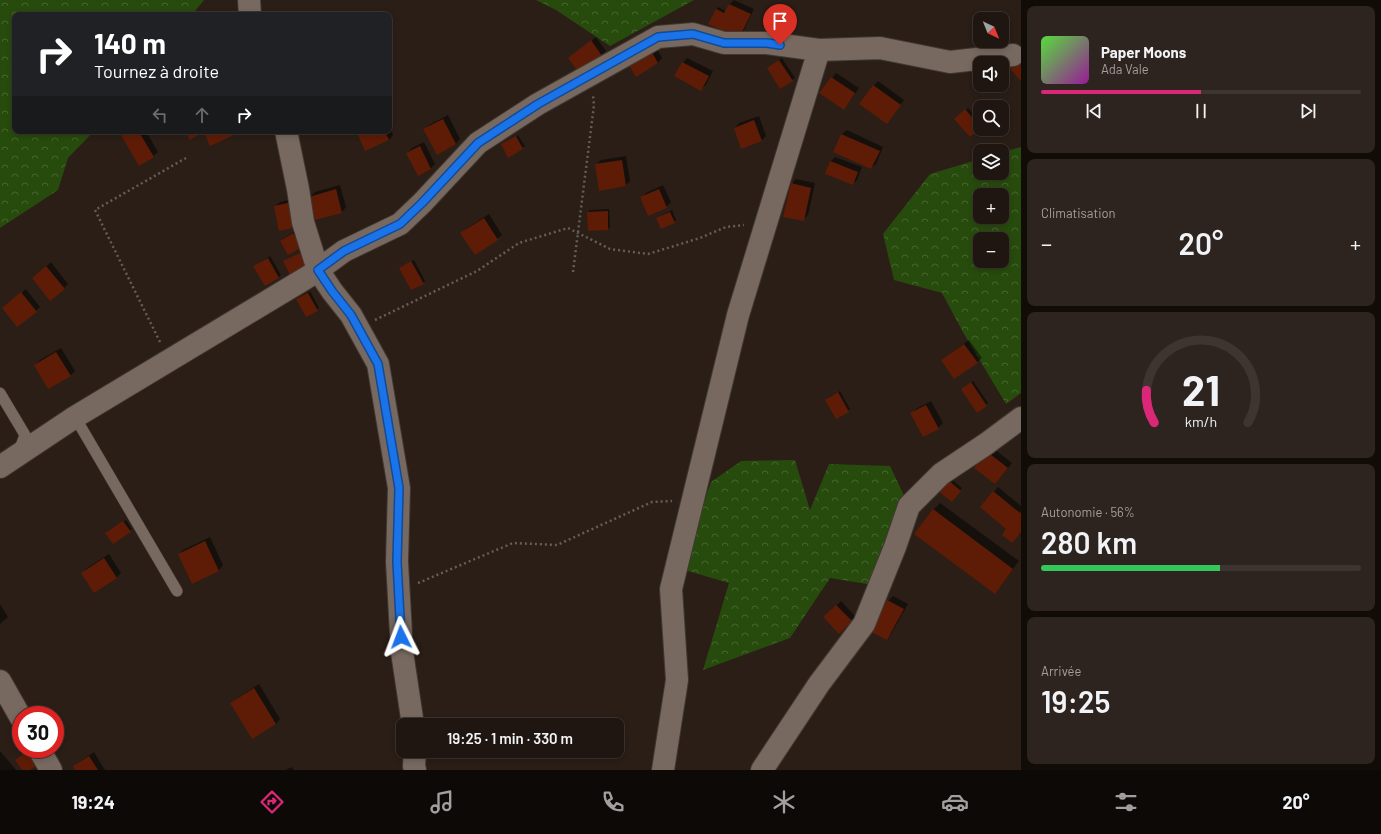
<!DOCTYPE html>
<html lang="fr">
<head>
<meta charset="utf-8">
<style>
	body { margin:0; font-family:Barlow,sans-serif; background:#2d231f; color:#f1f3f6; height:100vh; display:flex; flex-direction:column; font-size:15px; white-space:nowrap }
	* { box-sizing:border-box; margin:0 }
	p { font-size:13px; color:#a29f9f }
	.icon { flex:none; width:22px; height:22px; fill:none; stroke:currentColor; stroke-width:2; stroke-linecap:round; stroke-linejoin:round }
	.map { position:relative; flex:1; overflow:hidden }
	.drawer { display:flex; flex-direction:column; gap:6px; padding:6px; background:#120c09; width:360px }
	.drawer>* { flex:none }
	.top-card { position:absolute; left:12px; top:12px; width:380px; height:122px; border-radius:8px; box-shadow:0 2px 6px #0003,0 0 0 1px #3d3531; background:#202124; color:#fff; overflow:hidden }
	.needle { width:26px; rotate:137deg }
	.buttons { position:absolute; left:973px; top:12px; display:grid; gap:8px }
	.buttons a { display:grid; place-items:center; width:36px; height:36px; border-radius:8px; background:#201611; box-shadow:0 2px 6px #0003,0 0 0 1px #3d3531; font-size:20px }
	.speed { position:absolute; left:12px; top:706px; display:flex; gap:8px; font-size:20px; font-weight:700; text-align:center }
	.speed>* { display:grid; place-content:center; width:52px; height:52px; border-radius:50%; background:#201611; box-shadow:0 2px 6px #0003,0 0 0 1px #3d3531; line-height:1 }
	.speed .limit { border:6px solid #d22; background:#fff; color:#111 }
	.pin { position:absolute; display:grid; place-items:center; width:34px; height:34px; color:#fff; margin:-41px -17px; border-radius:50% 50% 50% 0; rotate:-45deg; box-shadow:0 0 4px #0007 }
	.pin .icon { rotate:45deg }
	.me { position:absolute; width:44px; margin:-22px; rotate:357deg; stroke-linejoin:round; filter:drop-shadow(0 0 3px #0008) }
	.turn { display:flex; align-items:center; gap:14px; height:84px; padding:0 16px; font-size:18px }
	.turn .icon { width:52px; height:52px; stroke-width:2.5 }
	.turn b { display:block; font-size:28px; line-height:34px }
	.lanes { display:flex; align-items:center; height:38px; padding:0 16px; background:#0003; justify-content:center; gap:20px; direction:ltr }
	.lanes .off { opacity:.35 }
	.big { font-size:30px; font-weight:600; line-height:1.1 }
	.drawer .widget { flex:1; display:flex; flex-direction:column; justify-content:center; gap:6px; min-width:0; padding:0 14px; border-radius:8px; background:#2d231f }
	.drawer .dial { align-items:center; gap:0 }
	.dial svg { height:104px; overflow:visible; fill:none; stroke:#3d3531; stroke-width:7; stroke-linecap:round; text-anchor:middle }
	.dial text { fill:#f1f3f6; stroke:none }
	.song { display:flex; align-items:center; gap:12px }
	.cover { width:48px; height:48px; border-radius:6px; background:linear-gradient(135deg,hsl(110 70% 55%),hsl(300 70% 35%)) }
	.played { height:4px; border-radius:2px; background:linear-gradient(90deg,#db2777 50%,#3d3531 50%) }
	.keys { display:flex; justify-content:space-around; direction:ltr }
	.heat { display:flex; justify-content:space-between; align-items:center; font-size:22px; direction:ltr }
	.charge { height:6px; border-radius:3px; background:linear-gradient(90deg,#34c759 56%,#3d3531 0) }
	.trip { position:absolute; left:396px; top:718px; width:228px; height:40px; border-radius:8px; background:#201611; box-shadow:0 2px 6px #0003,0 0 0 1px #3d3531; font-weight:600; line-height:40px; text-align:center }
	.dock { display:flex; height:64px; justify-content:space-around; align-items:center; background:#0d0907; color:#a29f9f }
	.dock .icon { width:28px; height:28px }
	.dock .selected { color:#db2777 }
	.dock b { font-size:18px; color:#f1f3f6 }
	main { display:flex; flex:1; min-height:0 }
	.map>svg:first-child { display:block }
	.forest { fill:url(#forest-crowns); fill-rule:evenodd }
	.shadow { fill:#0007 }
	.building { fill:#5e1c06 }
	.lines { fill:none; stroke-linecap:round; stroke-linejoin:round }
	.lane-casing { stroke:#423833; stroke-width:12 }
	.street-casing { stroke:#423833; stroke-width:24 }
	.path { stroke:#685d56; stroke-width:2.5; stroke-dasharray:2 3; stroke-linecap:butt }
	.lane { stroke:#77695f; stroke-width:11 }
	.street { stroke:#77695f; stroke-width:22 }
	.route-casing { stroke:#114b97; stroke-width:10 }
	.route { stroke:#1a73e8; stroke-width:7 }
</style>
</head>
<body>
<main>
<div class="map">
<svg width="1021" height="770" viewBox="0 0 1021 770">
	<defs>
		<pattern id="forest-crowns" width="20" height="18" patternUnits="userSpaceOnUse"><rect width="20" height="18" fill="#274b0c"/><path d="M2 6a3 3 0 1 1 6 0M12 15a3 3 0 1 1 6 0" fill="none" stroke="#46652f"/></pattern>
	</defs>
	<rect width="100%" height="100%" fill="#2a1e17"/>
	<path class="forest" d="M0 0H204L192 15H15V131H94L68 158 58 190 0 228Z
		M536 0H694L610 46 556 10Z
		M1021 147V393L1006 404 964 334 942 293 894 280 883 234 930 174 980 159V173H1002V152ZM980 195H1002V217H980ZM980 239H1002V261H980Z
		M795 460 810 510 829 464 890 466 909 506 879 586 830 578 790 638 703 670 729 583 681 569 711 482 741 461Z"/>
	<path class="shadow" d="M734 0 754 9 743 32 739 37 716 10 718 7 726 11 730 4Z
		M596 37 606 51 601 55 569 58Z
		M654 43 662 58 658 63 636 75Z
		M687 58 713 71 706 85 701 89 683 63Z
		M782 58 795 78 781 88 770 67Z
		M836 73 859 88 844 109 821 93Z
		M878 81 904 100 887 123 874 85Z
		M968 108 980 122V127L955 119Z
		M448 115 460 139 456 144 424 130 429 125Z
		M759 116 766 136 761 141 735 128 739 123Z
		M389 125 393 135 389 140 358 133 360 131H389Z
		M847 130 883 147 876 164 871 168 834 151 842 134Z
		M128 131H134L135 133H137L136 131H146L158 152 153 156Z
		M518 135 525 146 509 156 502 144Z
		M424 142 435 164 431 168 418 175 407 153 412 148Z
		M626 156 630 181 625 186 596 164 601 160Z
		M835 157 862 167 857 180 853 184 826 174 831 161Z
		M796 179 815 183 808 215 803 220 792 184Z
		M340 185 346 207 342 212 316 219 310 197 315 192Z
		M663 185 671 202 666 207 642 198 646 193Z
		M296 198 301 221 275 206 280 202Z
		M609 209 610 227 608 229 588 212 590 210Z
		M672 210 676 220 674 222 657 218Z
		M489 214 502 235 497 239 461 234 466 229Z
		M295 231 303 245 281 241 283 239Z
		M270 256 281 275 279 277 255 266Z
		M414 260 425 281 423 283 400 268Z
		M51 262 68 284 64 288 38 274Z
		M26 289 40 307 36 311 3 308Z
		M310 291 319 308 307 316 298 299Z
		M969 340 982 358 977 362 942 360Z
		M61 348 75 371 70 376 35 365 40 360Z
		M973 381 988 403 986 405 964 387Z
		M840 391 850 409 837 418 828 398Z
		M931 401 943 423 938 428 924 436 911 414 916 409Z
		M992 447 1012 463 1000 478 975 467Z
		M950 478 962 488 954 499 939 491Z
		M998 487 1021 506V531L1008 529 994 492Z
		M940 503 1019 561 1001 585 994 592 933 510Z
		M126 520 132 529 130 531H108Z
		M210 537 223 565 219 570 192 583 179 554 183 550Z
		M109 554 121 573 116 578 83 573 87 568Z
		M893 596 908 604 891 634 887 639 888 601Z
		M841 601 855 616 839 632 825 617Z
		M0 604 8 617 0 624Z
		M259 684 280 719 276 724 232 703 236 699Z
		M0 752H1L16 770H0Z
		M94 752 105 770H77L74 766 79 762Z
		M292 767 294 770H285Z"/>
	<path class="building" d="M729 4 751 14 739 38 708 24 716 9 724 13Z
		M591 40 602 56 579 73 568 58Z
		M649 47 658 63 636 77 626 60Z
		M1021 59V81L1010 69Z
		M779 60 793 81 780 89 767 68Z
		M682 62 709 76 701 91 674 76Z
		M831 77 855 93 844 110 819 93Z
		M873 85 901 105 887 124 859 104Z
		M981 85H1002V86L982 90Z
		M965 109 980 126V129L970 137 954 119Z
		M443 119 456 144 437 155 423 129Z
		M754 120 762 141 741 149 734 128Z
		M128 131H135L136 133 139 132 154 157 139 166 121 135Z
		M185 131H205L190 140Z
		M214 131H243L210 146 205 135Z
		M360 131H385L389 140 365 151 357 133Z
		M841 134 880 151 871 169 833 152Z
		M516 136 523 149 508 158 501 144Z
		M420 146 431 169 418 176 406 153Z
		M622 160 626 186 599 191 595 164Z
		M830 161 858 172 853 185 825 174Z
		M791 183 811 188 804 221 783 217Z
		M336 189 342 213 315 220 309 197Z
		M659 189 667 208 648 216 640 197Z
		M292 202 297 227 279 231 274 206Z
		M608 211V230L588 231 587 212Z
		M670 212 675 223 661 229 656 218Z
		M484 218 498 240 475 255 460 233Z
		M293 233 302 247 288 255 280 241Z
		M300 253 308 268 291 277 283 261Z
		M268 258 279 278 265 286 253 266Z
		M411 261 424 284 411 290 399 268Z
		M46 266 65 289 50 301 32 278Z
		M21 292 37 312 17 327 2 308Z
		M308 293 318 311 306 317 296 299Z
		M964 344 978 363 954 379 941 360Z
		M56 352 71 376 48 389 34 365Z
		M971 382 987 406 977 413 961 389Z
		M838 392 849 412 836 419 825 400Z
		M926 405 939 429 923 437 910 413Z
		M986 451 1008 468 995 484 974 468Z
		M947 479 961 491 952 502 938 491Z
		M993 491 1020 513 1021 511V532L1012 543 1002 535 1006 529 980 507Z
		M933 509 1013 569 995 594 914 534Z
		M123 521 131 532 113 544 105 533Z
		M205 541 219 571 192 584 178 554Z
		M104 558 117 578 94 593 81 573Z
		M887 600 904 609 887 640 871 632Z
		M836 605 852 621 839 634 823 617Z
		M254 688 276 724 252 739 230 703Z
		M31 749 41 763 30 770H22L15 760Z
		M89 756 98 770H75L73 766Z"/>
	<g class="lines">
		<defs>
			<path id="lane" d="M0 393 25 435 19 451
				M75 417 177 591"/>
			<path id="street" d="M249 0 250 15
				M286 131 298 189 303 222 318 270 332 291 351 315 378 364 399 488 397 562 402 652 413 725
				M0 467 75 417 311 275 344 251 400 224 422 203 478 143 538 104 658 37 693 34 724 43H767L819 50 880 48 950 62 1013 55
				M0 681 21 718
				M39 749 51 770
				M415 751 414 766 415 770
				M663 770 677 680 671 589 738 315 819 50
				M762 770 819 684 864 624 895 547 909 506 941 474 986 444 1021 418"/>
		</defs>
		<use href="#lane" class="lane-casing"/>
		<use href="#street" class="street-casing"/>
		<path class="path" d="M573 272 594 105 593 96
			M375 320 477 271 519 243 568 228 610 249 648 254 700 238 726 227 744 225
			M160 342 95 210 186 158
			M418 583 513 543 557 545 652 502 672 501"/>
		<use href="#lane" class="lane"/>
		<use href="#street" class="street"/>
	</g>
	<g class="lines">
		<defs>
			<path id="route" d="M401 637 397 562 399 488 378 364 351 315 332 291 318 270 344 251 400 224 422 203 478 143 538 104 658 37 693 34 724 43H767L780 45"/>
		</defs>
		<use href="#route" class="route-casing"/>
		<use href="#route" class="route"/>
	</g>
</svg>
<div class="buttons">
<a><svg class="needle" viewBox="-14 -14 28 28"><path d="M0-13l5 13h-10z" fill="#e53935"/><path d="M0 13l5-13h-10z" fill="#a29f9f"/></svg></a>
<a><svg class="icon" aria-label="sound" viewBox="0 0 24 24"><path d="M4 9h4l5-4v14l-5-4H4zM17 9q2 3 0 6"/></svg></a>
<a><svg class="icon" aria-label="search" viewBox="0 0 24 24"><circle cx="10" cy="10" r="6"/><path d="M15 15l6 6"/></svg></a>
<a><svg class="icon" aria-label="layers" viewBox="0 0 24 24"><path d="M12 4l9 5-9 5-9-5zM3 14l9 5 9-5"/></svg></a>
<a>+</a>
<a>−</a>
</div>
<div class="speed"><div class="limit">30</div></div>
<div class="pin" style="left:780px;top:45px;background:#d93025"><svg class="icon" aria-label="arrive" viewBox="0 0 24 24"><path d="M6 21V4h12l-3 4 3 4H6"/></svg></div>
<svg class="me" style="left:401px;top:637px" viewBox="-20 -20 40 40"><path d="M0-17L14 15 0 8-14 15z" fill="#1a73e8" stroke="#fff" stroke-width="4"/></svg>
<div class="trip">19:25 · 1 min · 330 m</div>
<div class="top-card">
<div class="turn"><svg class="icon" aria-label="right" viewBox="0 0 24 24"><path d="M7 20v-9h11M14 6l5 5-5 5"/></svg><div><b>140 m</b>Tournez à droite</div></div>
<div class="lanes"><svg class="icon off" aria-label="left" viewBox="0 0 24 24"><path d="M17 20v-9H6M10 6l-5 5 5 5"/></svg><svg class="icon off" aria-label="ahead" viewBox="0 0 24 24"><path d="M12 20V5M6 11l6-6 6 6"/></svg><svg class="icon" aria-label="right" viewBox="0 0 24 24"><path d="M7 20v-9h11M14 6l5 5-5 5"/></svg></div>
</div>
</div>
<section class="drawer">
<div class="widget">
<div class="song"><i class="cover"></i><div><b>Paper Moons</b><p>Ada Vale</p></div></div>
<div class="played"></div>
<div class="keys"><svg class="icon" aria-label="previous" viewBox="0 0 24 24"><path d="M18 5L8 12l10 7zM5 5v14"/></svg><svg class="icon" aria-label="pause" viewBox="0 0 24 24"><path d="M8 5v14M16 5v14"/></svg><svg class="icon" aria-label="next" viewBox="0 0 24 24"><path d="M6 5l10 7-10 7zM19 5v14"/></svg></div>
</div>
<div class="widget"><p>Climatisation</p>
<div class="heat"><a>−</a><b class="big">20°</b><a>+</a></div>
</div>
<div class="widget dial"><svg viewBox="0 0 100 80">
<path d="M14 69A42 42 0 1 1 86 69"/>
<path d="M14 69A42 42 0 0 1 8 44" stroke="#db2777"/>
<text x="50" y="56" font-size="32" font-weight="700">21</text>
<text x="50" y="72" font-size="11">km/h</text>
</svg></div>
<div class="widget"><p>Autonomie · 56%</p><b class="big">280 km</b><div class="charge"></div></div>
<div class="widget"><p>Arrivée</p><b class="big">19:25</b></div>
</section>
</main>
<nav class="dock">
<b>19:24</b>
<svg class="icon selected" aria-label="directions" viewBox="0 0 24 24"><path d="M12 3l9 9-9 9-9-9zM9 14v-3h6M13 9l2 2-2 2"/></svg>
<svg class="icon" aria-label="music" viewBox="0 0 24 24"><path d="M9 18V5l10-2v13"/><circle cx="6" cy="18" r="3"/><circle cx="16" cy="16" r="3"/></svg>
<svg class="icon" aria-label="phone" viewBox="0 0 24 24"><path d="M5 4h4l2 5-3 2q2 4 5 5l2-3 5 2v4C11 20 4 13 5 4z"/></svg>
<svg class="icon" aria-label="climate" viewBox="0 0 24 24"><path d="M12 3v18M4 7l16 10M4 17L20 7"/></svg>
<svg class="icon" aria-label="car" viewBox="0 0 24 24"><path d="M5 17H2v-5l4-1 3-4h7l3 4 3 1v5h-3M9 17h6M6 11h13"/><circle cx="7" cy="17" r="2"/><circle cx="17" cy="17" r="2"/></svg>
<svg class="icon" aria-label="filters" viewBox="0 0 24 24"><path d="M4 7h16M4 17h16"/><circle cx="9" cy="7" r="2"/><circle cx="15" cy="17" r="2"/></svg>
<b>20°</b>
</nav>
</body>
</html>
